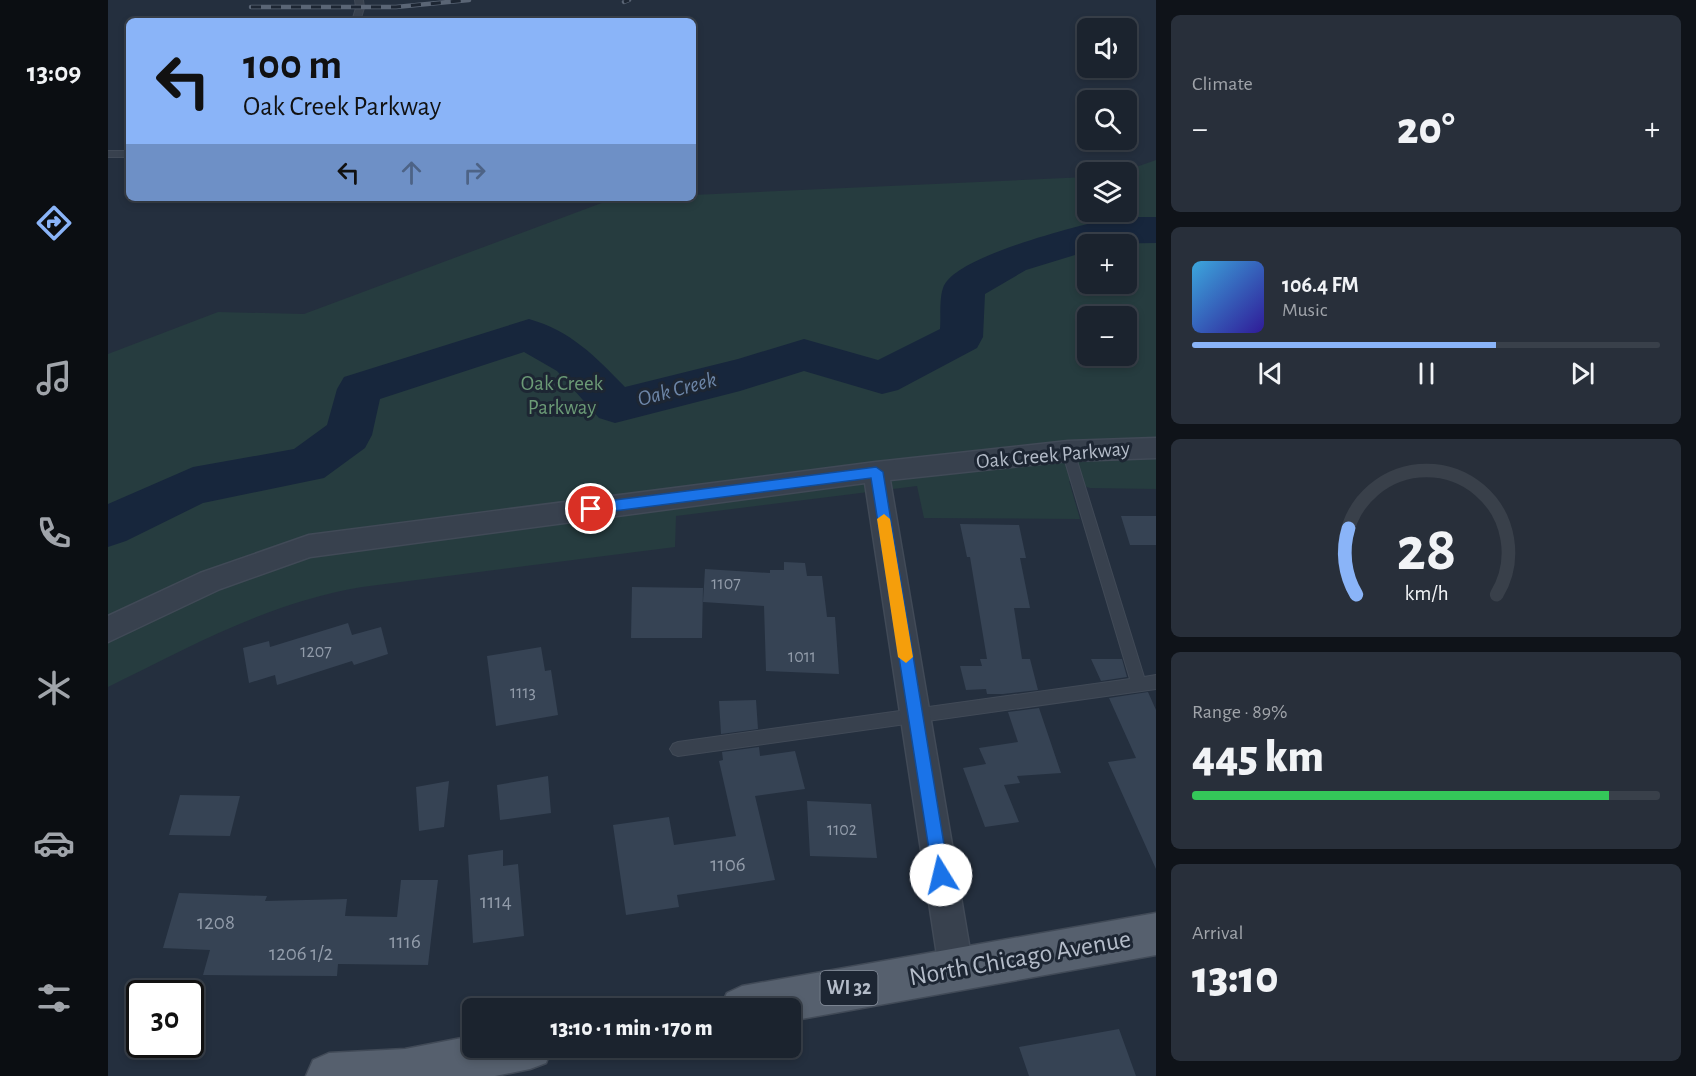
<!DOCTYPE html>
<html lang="en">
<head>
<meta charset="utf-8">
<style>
	body { margin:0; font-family:"Alegreya Sans",sans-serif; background:#282f3a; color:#f1f3f6; height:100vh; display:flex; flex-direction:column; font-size:22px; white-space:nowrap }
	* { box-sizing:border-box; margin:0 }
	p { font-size:20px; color:#a0a4aa }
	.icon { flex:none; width:33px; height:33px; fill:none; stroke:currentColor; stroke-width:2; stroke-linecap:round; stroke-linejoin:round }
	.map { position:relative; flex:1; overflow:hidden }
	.sheet { display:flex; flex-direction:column; gap:15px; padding:15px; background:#0f1319; width:540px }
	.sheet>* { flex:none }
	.top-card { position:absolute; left:18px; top:18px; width:570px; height:183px; border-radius:9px; box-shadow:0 3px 9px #0003,0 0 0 2px #39404a; background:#8ab4f8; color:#111; overflow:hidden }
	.fabs { position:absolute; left:969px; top:18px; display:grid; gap:12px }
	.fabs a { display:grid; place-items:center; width:60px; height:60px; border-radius:9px; background:#1b232e; box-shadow:0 3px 9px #0003,0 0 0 2px #39404a; font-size:30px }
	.speed { position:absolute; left:18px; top:980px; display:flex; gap:12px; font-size:30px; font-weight:700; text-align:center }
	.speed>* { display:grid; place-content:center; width:78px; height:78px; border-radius:50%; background:#1b232e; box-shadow:0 3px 9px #0003,0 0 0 2px #39404a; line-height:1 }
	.speed .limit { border:3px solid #111; border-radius:9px; background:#fff; color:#111 }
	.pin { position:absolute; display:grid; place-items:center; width:51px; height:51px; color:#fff; margin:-26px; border:3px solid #fff; border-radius:50%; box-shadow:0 2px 6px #0007 }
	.me { position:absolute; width:66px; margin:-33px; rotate:351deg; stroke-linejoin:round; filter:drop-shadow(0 0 4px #0008) }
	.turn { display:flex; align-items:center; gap:21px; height:126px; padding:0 18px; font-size:27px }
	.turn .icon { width:78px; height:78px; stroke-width:2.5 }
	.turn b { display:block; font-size:42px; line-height:51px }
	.lanes { display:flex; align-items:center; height:57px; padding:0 18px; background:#0003; justify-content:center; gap:30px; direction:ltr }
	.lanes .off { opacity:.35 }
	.big { font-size:45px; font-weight:800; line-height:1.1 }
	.sheet .card { flex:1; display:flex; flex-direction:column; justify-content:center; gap:9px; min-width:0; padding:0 21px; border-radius:9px; background:#282f3a }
	.sheet .dial { align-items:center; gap:0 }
	.dial svg { height:156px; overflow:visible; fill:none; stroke:#39404a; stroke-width:7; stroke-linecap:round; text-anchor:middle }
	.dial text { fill:#f1f3f6; stroke:none }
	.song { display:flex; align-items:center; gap:18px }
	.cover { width:72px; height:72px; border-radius:9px; background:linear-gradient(135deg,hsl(200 70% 55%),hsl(250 70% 35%)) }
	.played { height:6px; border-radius:3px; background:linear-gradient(90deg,#8ab4f8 65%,#39404a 65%) }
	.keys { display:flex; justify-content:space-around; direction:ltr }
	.heat { display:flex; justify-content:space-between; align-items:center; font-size:33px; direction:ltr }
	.charge { height:9px; border-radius:4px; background:linear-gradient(90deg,#34c759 89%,#39404a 0) }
	.trip { position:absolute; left:354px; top:998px; width:339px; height:60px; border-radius:9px; background:#1b232e; box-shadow:0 3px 9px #0003,0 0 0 2px #39404a; font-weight:800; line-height:60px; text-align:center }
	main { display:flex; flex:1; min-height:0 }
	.menu { display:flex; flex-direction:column; width:108px; justify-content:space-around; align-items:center; background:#0b0e12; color:#a0a4aa }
	.menu .icon { width:42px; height:42px }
	.menu .selected { color:#8ab4f8 }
	.menu b { font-size:27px; color:#f1f3f6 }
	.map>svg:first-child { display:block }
	.green { fill:#263c3f; fill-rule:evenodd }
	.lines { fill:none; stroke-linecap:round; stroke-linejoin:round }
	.river { fill:#17263c; fill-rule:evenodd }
	.building { fill:#364354 }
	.lane-casing { stroke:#414a57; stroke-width:2 }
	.street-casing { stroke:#414a57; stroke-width:3 }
	.primary-casing { stroke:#414a57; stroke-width:3 }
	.lane { fill:#38414e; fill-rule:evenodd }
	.street { fill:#38414e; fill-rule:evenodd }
	.primary { fill:#56606e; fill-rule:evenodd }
	.rail-casing { stroke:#5a6575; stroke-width:4.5 }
	.rail { stroke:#1d2633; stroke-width:3; stroke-dasharray:10; stroke-linecap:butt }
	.route { fill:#1a73e8; stroke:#114b97; stroke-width:1.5 }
	.slow { fill:#f59e0b }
	.labels { text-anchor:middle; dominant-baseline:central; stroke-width:6; stroke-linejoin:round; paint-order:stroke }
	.number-label { font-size:18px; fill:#929caa }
	.shield { fill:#1d2633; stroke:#878f9c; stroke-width:1.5 }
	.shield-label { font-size:20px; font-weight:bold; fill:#b4bcc9 }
	.park-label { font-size:21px; fill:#6b9a76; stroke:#1d2633 }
	.street-label { font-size:21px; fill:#b4bcc9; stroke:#1d2633 }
	.near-number-label { font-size:21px; fill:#929caa }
	.water-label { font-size:22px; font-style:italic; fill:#6d86a8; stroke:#1d2633 }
	.near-street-label { font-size:26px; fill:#b4bcc9; stroke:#1d2633 }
</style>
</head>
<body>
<main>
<nav class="menu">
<b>13:09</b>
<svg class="icon selected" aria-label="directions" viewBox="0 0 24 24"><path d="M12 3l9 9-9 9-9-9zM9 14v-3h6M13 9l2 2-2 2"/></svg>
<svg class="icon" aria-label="music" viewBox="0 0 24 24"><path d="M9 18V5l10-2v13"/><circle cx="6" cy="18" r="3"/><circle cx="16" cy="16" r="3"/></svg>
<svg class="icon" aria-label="phone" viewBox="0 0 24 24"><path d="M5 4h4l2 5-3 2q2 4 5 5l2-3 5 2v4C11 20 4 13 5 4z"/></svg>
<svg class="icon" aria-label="climate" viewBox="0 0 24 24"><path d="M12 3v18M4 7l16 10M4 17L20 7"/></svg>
<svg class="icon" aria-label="car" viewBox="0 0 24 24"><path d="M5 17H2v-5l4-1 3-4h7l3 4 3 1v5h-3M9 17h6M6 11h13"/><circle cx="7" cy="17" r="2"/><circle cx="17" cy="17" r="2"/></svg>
<svg class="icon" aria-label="filters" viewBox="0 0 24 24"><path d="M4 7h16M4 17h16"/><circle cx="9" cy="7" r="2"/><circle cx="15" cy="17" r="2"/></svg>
</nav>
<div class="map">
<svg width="1048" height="1076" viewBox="0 0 1048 1076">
	<rect width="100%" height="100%" fill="#242f3e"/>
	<path class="green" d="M1048 160V489L982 488 961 481 972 519 816 518 809 486 568 516 567 547 254 587C162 602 83 646 0 687V354L110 312 196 314 507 198H585V195L979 177 980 212H1018V172H1014ZM980 244H1018V284H980ZM980 316H1018V356H980Z"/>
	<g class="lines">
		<path class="river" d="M1006 217H1048V243L980 244V251L918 270 877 294 875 337 869 348 790 390 774 394 696 371 632 391 507 423 491 418 449 371 416 352 272 399 264 435 257 448 216 478 95 503 18 541 0 547V504L85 467 186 449 219 425 229 389 236 377 421 319C463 331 487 356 517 387L630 359 696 339 770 360 832 329C833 317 831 300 835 288 846 255 973 226 1006 217Z"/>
	</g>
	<path class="building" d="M1013 516H1048V545H1022Z
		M852 524 911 525 918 558H912L922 608H906L914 659H922L930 690 895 694H879L878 689 858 690 852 666H874L872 659H879L862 557H859Z
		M676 562 697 563 699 576H714L719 617H727L731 674 658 671 656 606 595 602 597 569 662 573V570H676Z
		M524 587 595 588 594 638H523Z
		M240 623 244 635 273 627 280 654 246 665 244 661 169 685 167 675 141 683 135 648 161 641 162 647Z
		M433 647 437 671 443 670 450 715 388 726 379 656Z
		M983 659H1014L1019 677 993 681Z
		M1040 692 1048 710V869L1000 762 1028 758 1001 698Z
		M648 700 650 729 613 734 611 701Z
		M931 708 953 773 909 776 912 783 896 785 911 822 877 827 855 768 878 764 871 748 910 742 900 712Z
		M651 747 652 756 687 751 697 789 647 796 667 880 569 895 571 907 518 915 505 825 561 817 566 845 628 836 611 761 615 760 614 752Z
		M440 776 443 813 392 820 389 785Z
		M341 781 336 827 311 831 308 787Z
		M72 795 132 796 122 836 61 835Z
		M699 801 763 804 769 858 702 856Z
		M395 850V866L410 864 416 936 365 943 360 855Z
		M293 880H330L320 965 230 964 229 976 95 975 102 950 55 948 71 893 159 896 157 901 239 899 237 916 289 917Z
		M1011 1029 1028 1076H921L911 1047Z"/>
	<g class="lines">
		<defs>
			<path id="lane" d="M247 0H255L256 8 252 21H244L248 8Z
				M0 151H21V157H0Z
				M960 446 966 451 1036 677 1048 675V689L570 756 565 754 562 749 565 744 570 742 1022 679 954 451Z"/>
			<path id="street" d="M1048 438V458L960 461 782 480 865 968 860 980 848 985 836 980 831 968 757 483 202 557 112 589 0 642V616L92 573 201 535 768 462 960 441Z"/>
			<path id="primary" d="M1048 913V955L682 1021V1008H612L619 993 634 986Z
				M364 1036V1047H444L438 1063 422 1069 387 1076H198L205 1060 221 1053 297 1049Z"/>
		</defs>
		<use href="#lane" class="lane-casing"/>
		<use href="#street" class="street-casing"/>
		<use href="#primary" class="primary-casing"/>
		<use href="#lane" class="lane"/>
		<use href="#street" class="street"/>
		<use href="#primary" class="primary"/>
		<defs>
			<path id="rail" d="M516 2 521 0
				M143 7H288L361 0"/>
		</defs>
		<use href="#rail" class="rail-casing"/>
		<use href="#rail" class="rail"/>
	</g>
	<path class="route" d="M768 467 775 472 841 875 839 881 833 883 827 881 825 875 763 478 483 514 477 509 483 503Z"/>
	<path class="slow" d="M776 514 782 519 805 657 798 663 790 657 769 519Z"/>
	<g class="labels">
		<g class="number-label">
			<text x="618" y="584">1107</text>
			<text x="208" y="652">1207</text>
			<text x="694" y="657">1011</text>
			<text x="415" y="693">1113</text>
			<text x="734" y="830">1102</text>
		</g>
		<rect class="shield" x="712.5" y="971" width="57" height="34" rx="4.5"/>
		<g class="shield-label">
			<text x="741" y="988">WI 32</text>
		</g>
		<g class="park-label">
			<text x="454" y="383">Oak Creek<tspan x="454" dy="24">Parkway</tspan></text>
		</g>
		<g class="street-label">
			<text transform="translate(945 455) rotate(-5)">Oak Creek Parkway</text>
		</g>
		<g class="near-number-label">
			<text x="620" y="864">1106</text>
			<text x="388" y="901">1114</text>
			<text x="108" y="922">1208</text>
			<text x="297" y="941">1116</text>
			<text x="193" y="953">1206 1/2</text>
		</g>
		<g class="water-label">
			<text transform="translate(569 389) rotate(-15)">Oak Creek</text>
		</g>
		<g class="near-street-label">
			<text transform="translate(912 958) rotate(-10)">North Chicago Avenue</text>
		</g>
	</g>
</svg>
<div class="fabs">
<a><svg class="icon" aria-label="sound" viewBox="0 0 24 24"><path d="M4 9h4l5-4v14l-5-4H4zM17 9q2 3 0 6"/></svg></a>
<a><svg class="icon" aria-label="search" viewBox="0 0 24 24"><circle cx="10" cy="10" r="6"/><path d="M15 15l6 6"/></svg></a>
<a><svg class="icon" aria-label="layers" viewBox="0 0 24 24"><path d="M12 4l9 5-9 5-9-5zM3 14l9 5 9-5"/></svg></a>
<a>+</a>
<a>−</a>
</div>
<div class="speed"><div class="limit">30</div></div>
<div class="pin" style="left:483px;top:509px;background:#d93025"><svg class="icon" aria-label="arrive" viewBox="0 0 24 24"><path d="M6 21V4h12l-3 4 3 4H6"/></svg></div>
<svg class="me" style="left:833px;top:875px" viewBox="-20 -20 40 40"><circle r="19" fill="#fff"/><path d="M0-13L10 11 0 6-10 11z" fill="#1a73e8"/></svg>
<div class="trip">13:10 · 1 min · 170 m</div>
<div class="top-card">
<div class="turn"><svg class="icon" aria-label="left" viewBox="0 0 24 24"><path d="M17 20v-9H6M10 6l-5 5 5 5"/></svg><div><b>100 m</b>Oak Creek Parkway</div></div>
<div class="lanes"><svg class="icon" aria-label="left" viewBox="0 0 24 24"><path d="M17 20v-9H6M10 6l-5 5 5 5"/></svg><svg class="icon off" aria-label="ahead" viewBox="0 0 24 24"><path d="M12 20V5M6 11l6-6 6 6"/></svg><svg class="icon off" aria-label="right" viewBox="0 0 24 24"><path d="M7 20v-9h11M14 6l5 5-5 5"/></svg></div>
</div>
</div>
<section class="sheet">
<div class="card"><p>Climate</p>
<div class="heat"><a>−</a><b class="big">20°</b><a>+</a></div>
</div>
<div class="card">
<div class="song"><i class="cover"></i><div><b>106.4 FM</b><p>Music</p></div></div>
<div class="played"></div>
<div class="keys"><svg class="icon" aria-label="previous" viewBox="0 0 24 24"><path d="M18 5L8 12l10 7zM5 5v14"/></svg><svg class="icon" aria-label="pause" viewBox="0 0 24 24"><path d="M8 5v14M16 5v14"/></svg><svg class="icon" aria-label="next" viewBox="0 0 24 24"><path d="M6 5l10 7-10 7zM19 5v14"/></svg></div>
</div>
<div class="card dial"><svg viewBox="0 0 100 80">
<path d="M14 69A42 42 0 1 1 86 69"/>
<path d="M14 69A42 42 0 0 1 10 35" stroke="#8ab4f8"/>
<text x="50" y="56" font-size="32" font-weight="700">28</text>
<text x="50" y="72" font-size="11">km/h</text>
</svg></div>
<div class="card"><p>Range · 89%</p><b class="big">445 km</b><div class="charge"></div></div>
<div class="card"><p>Arrival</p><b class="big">13:10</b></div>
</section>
</main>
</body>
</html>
